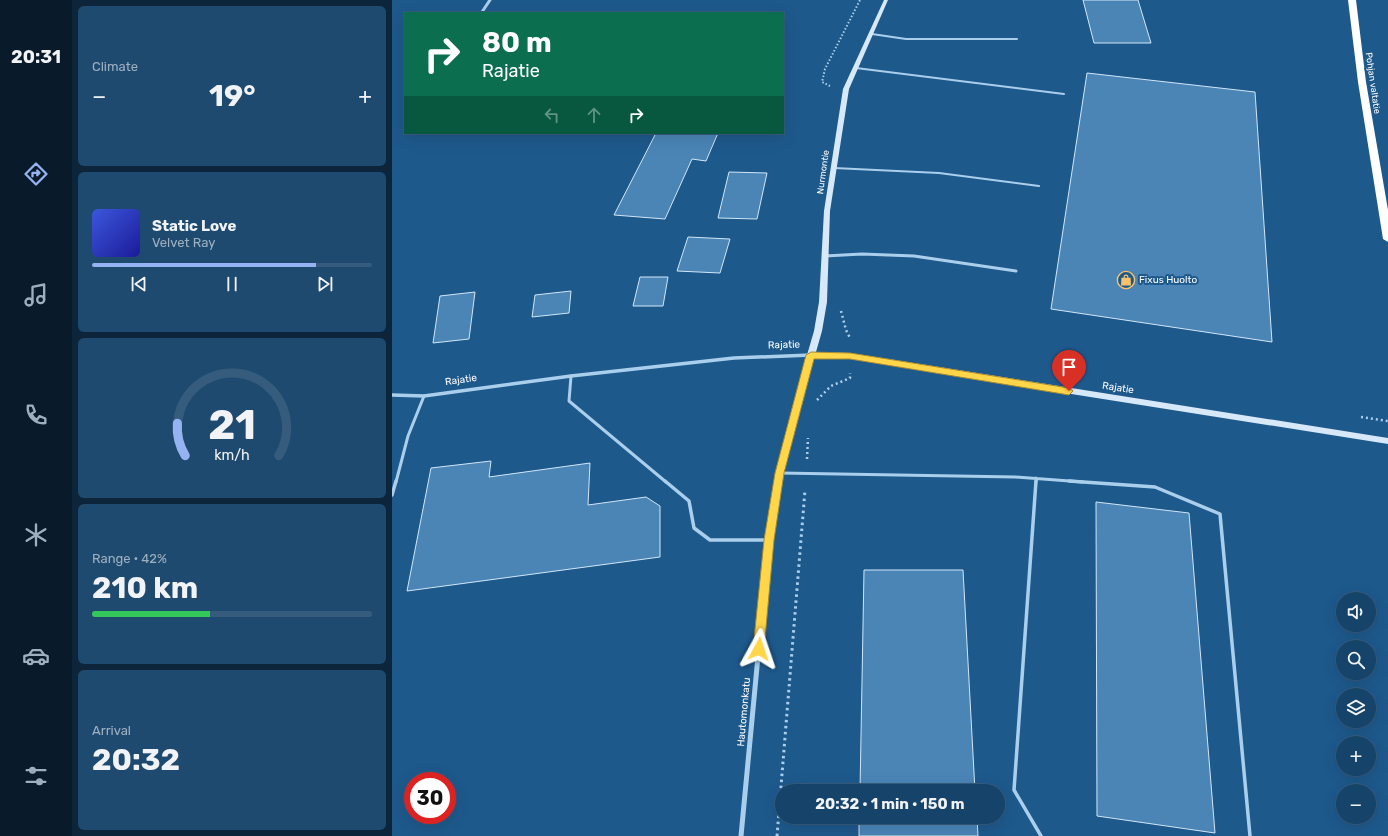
<!DOCTYPE html>
<html lang="en">
<head>
<meta charset="utf-8">
<style>
	body { margin:0; font-family:Rubik,sans-serif; background:#1f4a6f; color:#f1f3f6; height:100vh; display:flex; flex-direction:column; font-size:15px; white-space:nowrap }
	* { box-sizing:border-box; margin:0 }
	p { font-size:13px; color:#9eb0c0 }
	.icon { flex:none; width:22px; height:22px; fill:none; stroke:currentColor; stroke-width:2; stroke-linecap:round; stroke-linejoin:round }
	.map { position:relative; flex:1; overflow:hidden }
	.details { display:flex; flex-direction:column; gap:6px; padding:6px; background:#0c253a; width:320px }
	.details>* { flex:none }
	.hud { position:absolute; left:12px; top:12px; width:380px; height:122px; border-radius:0px; box-shadow:0 4px 16px #0002,0 0 0 1px #355c7d; background:#0b6e4f; color:#fff; overflow:hidden }
	.fabs { position:absolute; left:944px; top:592px; display:grid; gap:8px }
	.fabs a { display:grid; place-items:center; width:40px; height:40px; border-radius:50%; background:#164369; box-shadow:0 4px 16px #0002,0 0 0 1px #355c7d; font-size:20px }
	.speed { position:absolute; left:12px; top:772px; display:flex; gap:8px; font-size:20px; font-weight:700; text-align:center }
	.speed>* { display:grid; place-content:center; width:52px; height:52px; border-radius:50%; background:#164369; box-shadow:0 4px 16px #0002,0 0 0 1px #355c7d; line-height:1 }
	.speed .limit { border:6px solid #d22; background:#fff; color:#111 }
	.pin { position:absolute; display:grid; place-items:center; width:34px; height:34px; color:#fff; margin:-41px -17px; border-radius:50% 50% 50% 0; rotate:-45deg; box-shadow:0 0 4px #0007 }
	.pin .icon { rotate:45deg }
	.me { position:absolute; width:44px; margin:-22px; rotate:5deg; stroke-linejoin:round; filter:drop-shadow(0 0 3px #0008) }
	.turn { display:flex; align-items:center; gap:14px; height:84px; padding:0 12px; font-size:18px }
	.turn .icon { width:52px; height:52px; stroke-width:2.5 }
	.turn b { display:block; font-size:28px; line-height:34px }
	.lanes { display:flex; align-items:center; height:38px; padding:0 12px; background:#0003; justify-content:center; gap:20px; direction:ltr }
	.lanes .off { opacity:.35 }
	.big { font-size:30px; font-weight:700; line-height:1.1 }
	.details .card { flex:1; display:flex; flex-direction:column; justify-content:center; gap:6px; min-width:0; padding:0 14px; border-radius:6px; background:#1f4a6f }
	.details .dial { align-items:center; gap:0 }
	.dial svg { height:104px; overflow:visible; fill:none; stroke:#355c7d; stroke-width:7; stroke-linecap:round; text-anchor:middle }
	.dial text { fill:#f1f3f6; stroke:none }
	.song { display:flex; align-items:center; gap:12px }
	.cover { width:48px; height:48px; border-radius:6px; background:linear-gradient(135deg,hsl(230 70% 55%),hsl(240 70% 35%)) }
	.played { height:4px; border-radius:2px; background:linear-gradient(90deg,#95b2f1 80%,#355c7d 80%) }
	.keys { display:flex; justify-content:space-around; direction:ltr }
	.heat { display:flex; justify-content:space-between; align-items:center; font-size:22px; direction:ltr }
	.charge { height:6px; border-radius:3px; background:linear-gradient(90deg,#34c759 42%,#355c7d 0) }
	.trip { position:absolute; left:383px; top:784px; width:230px; height:40px; border-radius:20px; background:#164369; box-shadow:0 4px 16px #0002,0 0 0 1px #355c7d; font-weight:700; line-height:40px; text-align:center }
	main { display:flex; flex:1; min-height:0 }
	.dock { display:flex; flex-direction:column; width:72px; justify-content:space-around; align-items:center; background:#091b2a; color:#9eb0c0 }
	.dock .icon { width:28px; height:28px }
	.dock .current { color:#95b2f1 }
	.dock b { font-size:18px; color:#f1f3f6 }
	.map>svg:first-child { display:block }
	.building { fill:#4a85b6; stroke:#d0e7f9 }
	.lines { fill:none; stroke-linecap:round; stroke-linejoin:round }
	.path-far2 { stroke:#aacfec; stroke-width:2; stroke-dasharray:1.5 2; stroke-linecap:butt }
	.path-far1 { stroke:#aacfec; stroke-width:2.5; stroke-dasharray:2 3; stroke-linecap:butt }
	.path { stroke:#aacfec; stroke-width:3; stroke-dasharray:2.5 3.5; stroke-linecap:butt }
	.lane-far2 { stroke:#aacfec; stroke-width:2 }
	.lane-far1 { stroke:#aacfec; stroke-width:3 }
	.lane { stroke:#aacfec; stroke-width:3.5 }
	.street-far2 { stroke:#aacfec; stroke-width:3 }
	.street-far1 { stroke:#aacfec; stroke-width:3.5 }
	.street { stroke:#aacfec; stroke-width:5 }
	.secondary { fill:#d7e9f9; fill-rule:evenodd }
	.highway { fill:#fff; fill-rule:evenodd }
	.route { fill:#ffd54a; stroke:#a68a30 }
	.labels { text-anchor:middle; dominant-baseline:central; stroke-width:4; stroke-linejoin:round; paint-order:stroke }
	.far-street-label { font-size:9px; fill:#fff; stroke:#1e598c }
	.poi-label { font-size:10px; fill:#fff; stroke:#1e598c; text-anchor:start }
	.street-label { font-size:10px; fill:#fff; stroke:#1e598c }
</style>
</head>
<body>
<main>
<nav class="dock">
<b>20:31</b>
<svg class="icon current" aria-label="directions" viewBox="0 0 24 24"><path d="M12 3l9 9-9 9-9-9zM9 14v-3h6M13 9l2 2-2 2"/></svg>
<svg class="icon" aria-label="music" viewBox="0 0 24 24"><path d="M9 18V5l10-2v13"/><circle cx="6" cy="18" r="3"/><circle cx="16" cy="16" r="3"/></svg>
<svg class="icon" aria-label="phone" viewBox="0 0 24 24"><path d="M5 4h4l2 5-3 2q2 4 5 5l2-3 5 2v4C11 20 4 13 5 4z"/></svg>
<svg class="icon" aria-label="climate" viewBox="0 0 24 24"><path d="M12 3v18M4 7l16 10M4 17L20 7"/></svg>
<svg class="icon" aria-label="car" viewBox="0 0 24 24"><path d="M5 17H2v-5l4-1 3-4h7l3 4 3 1v5h-3M9 17h6M6 11h13"/><circle cx="7" cy="17" r="2"/><circle cx="17" cy="17" r="2"/></svg>
<svg class="icon" aria-label="filters" viewBox="0 0 24 24"><path d="M4 7h16M4 17h16"/><circle cx="9" cy="7" r="2"/><circle cx="15" cy="17" r="2"/></svg>
</nav>
<section class="details">
<div class="card"><p>Climate</p>
<div class="heat"><a>−</a><b class="big">19°</b><a>+</a></div>
</div>
<div class="card">
<div class="song"><i class="cover"></i><div><b>Static Love</b><p>Velvet Ray</p></div></div>
<div class="played"></div>
<div class="keys"><svg class="icon" aria-label="previous" viewBox="0 0 24 24"><path d="M18 5L8 12l10 7zM5 5v14"/></svg><svg class="icon" aria-label="pause" viewBox="0 0 24 24"><path d="M8 5v14M16 5v14"/></svg><svg class="icon" aria-label="next" viewBox="0 0 24 24"><path d="M6 5l10 7-10 7zM19 5v14"/></svg></div>
</div>
<div class="card dial"><svg viewBox="0 0 100 80">
<path d="M14 69A42 42 0 1 1 86 69"/>
<path d="M14 69A42 42 0 0 1 8 44" stroke="#95b2f1"/>
<text x="50" y="56" font-size="32" font-weight="700">21</text>
<text x="50" y="72" font-size="11">km/h</text>
</svg></div>
<div class="card"><p>Range · 42%</p><b class="big">210 km</b><div class="charge"></div></div>
<div class="card"><p>Arrival</p><b class="big">20:32</b></div>
</section>
<div class="map">
<svg width="996" height="836" viewBox="0 0 996 836">
	<rect width="100%" height="100%" fill="#1e598c"/>
	<path class="building" d="M691 0H746L759 43H702Z
		M695 73 863 92 880 342 659 309Z
		M264 133H326L314 161 300 159 273 219 222 215Z
		M337 172 375 173 365 219 326 218Z
		M296 237 338 239 328 273 285 271Z
		M248 277H276L271 306H241Z
		M179 291 177 313 140 317 143 295Z
		M83 292 77 339 41 343 48 296Z
		M99 461 97 477 198 463 196 505 254 497 268 506V557L15 591 39 468Z
		M704 502 797 513 823 833 705 816Z
		M472 570H571L583 791H468Z
		M467 817H585L586 836H467Z"/>
	<g class="lines">
		<path class="path-far2" d="M438 86 430 82 433 69 468 0"/>
		<path class="path-far1" d="M449 311 454 330 458 338
			M425 400 439 386 458 378V373
			M969 417 996 421
			M415 459 416 438"/>
		<path class="path" d="M385 836 413 490"/>
		<path class="lane-far2" d="M480 34 514 39H625
			M464 68 672 94
			M442 168 547 173 647 186"/>
		<path class="lane-far1" d="M433 256 470 254 522 256 624 271
			M179 376 177 401 274 482
			M388 473 623 477 691 482
			M4 482 16 436 32 396
			M644 482V478"/>
		<path class="lane" d="M273 481 297 501 302 528 318 540H377
			M644 481 622 790 649 836
			M677 481 763 487 828 514 858 836
			M0 495 4 481"/>
		<path class="street-far2" d="M90 12 98 0"/>
		<path class="street-far1" d="M0 395 32 396 179 376 342 358 419 355 387 482"/>
		<path class="street" d="M349 836 377 540 387 481"/>
		<path class="secondary" d="M492 0H496L457 89 438 211 435 302 430 331 424 352 458 353 996 438V444L458 359 416 357 415 355 422 331 427 302 432 211 451 89Z"/>
		<path class="highway" d="M956 0H964L974 82 996 210V242L991 239 966 82Z"/>
	</g>
	<path class="route" d="M419 352 458 353 677 388 681 391 677 395 458 359H422L392 473 382 540 372 649 371 653 367 654 363 653 361 649 372 540 383 473 414 355Z"/>
	<defs>
		<symbol id="shop-ring" viewBox="-11 -11 22 22"><circle r="9.5" fill="#1e598c" stroke="#fbc269" stroke-width="1.5"/><path d="M-5-2.5h2.3a2.7 3.5 0 0 1 5.4 0H5L5.5 6h-11ZM-1.5-2.5h3a1.5 2.3 0 0 0-3 0Z" fill="#fbc269"/></symbol>
	</defs>
	<g fill-rule="evenodd">
		<use href="#shop-ring" x="724" y="270" width="20" height="20"/>
	</g>
	<g class="labels">
		<g class="far-street-label">
			<text transform="translate(981 83) rotate(82)">Pohjan valtatie</text>
			<text transform="translate(431 172) rotate(-82)">Nurmontie</text>
		</g>
		<g class="poi-label">
			<text x="747" y="280">Fixus Huolto</text>
		</g>
		<g class="street-label">
			<text transform="translate(392 345) rotate(-2)">Rajatie</text>
			<text transform="translate(69 380) rotate(-8)">Rajatie</text>
			<text transform="translate(726 388) rotate(9)">Rajatie</text>
			<text transform="translate(352 712) rotate(-85)">Hautomonkatu</text>
		</g>
	</g>
</svg>
<div class="fabs">
<a><svg class="icon" aria-label="sound" viewBox="0 0 24 24"><path d="M4 9h4l5-4v14l-5-4H4zM17 9q2 3 0 6"/></svg></a>
<a><svg class="icon" aria-label="search" viewBox="0 0 24 24"><circle cx="10" cy="10" r="6"/><path d="M15 15l6 6"/></svg></a>
<a><svg class="icon" aria-label="layers" viewBox="0 0 24 24"><path d="M12 4l9 5-9 5-9-5zM3 14l9 5 9-5"/></svg></a>
<a>+</a>
<a>−</a>
</div>
<div class="speed"><div class="limit">30</div></div>
<div class="pin" style="left:677px;top:391px;background:#d93025"><svg class="icon" aria-label="arrive" viewBox="0 0 24 24"><path d="M6 21V4h12l-3 4 3 4H6"/></svg></div>
<svg class="me" style="left:367px;top:649px" viewBox="-20 -20 40 40"><path d="M0-17L14 15 0 8-14 15z" fill="#ffd54a" stroke="#fff" stroke-width="4"/></svg>
<div class="trip">20:32 · 1 min · 150 m</div>
<div class="hud">
<div class="turn"><svg class="icon" aria-label="right" viewBox="0 0 24 24"><path d="M7 20v-9h11M14 6l5 5-5 5"/></svg><div><b>80 m</b>Rajatie</div></div>
<div class="lanes"><svg class="icon off" aria-label="left" viewBox="0 0 24 24"><path d="M17 20v-9H6M10 6l-5 5 5 5"/></svg><svg class="icon off" aria-label="ahead" viewBox="0 0 24 24"><path d="M12 20V5M6 11l6-6 6 6"/></svg><svg class="icon" aria-label="right" viewBox="0 0 24 24"><path d="M7 20v-9h11M14 6l5 5-5 5"/></svg></div>
</div>
</div>
</main>
</body>
</html>
